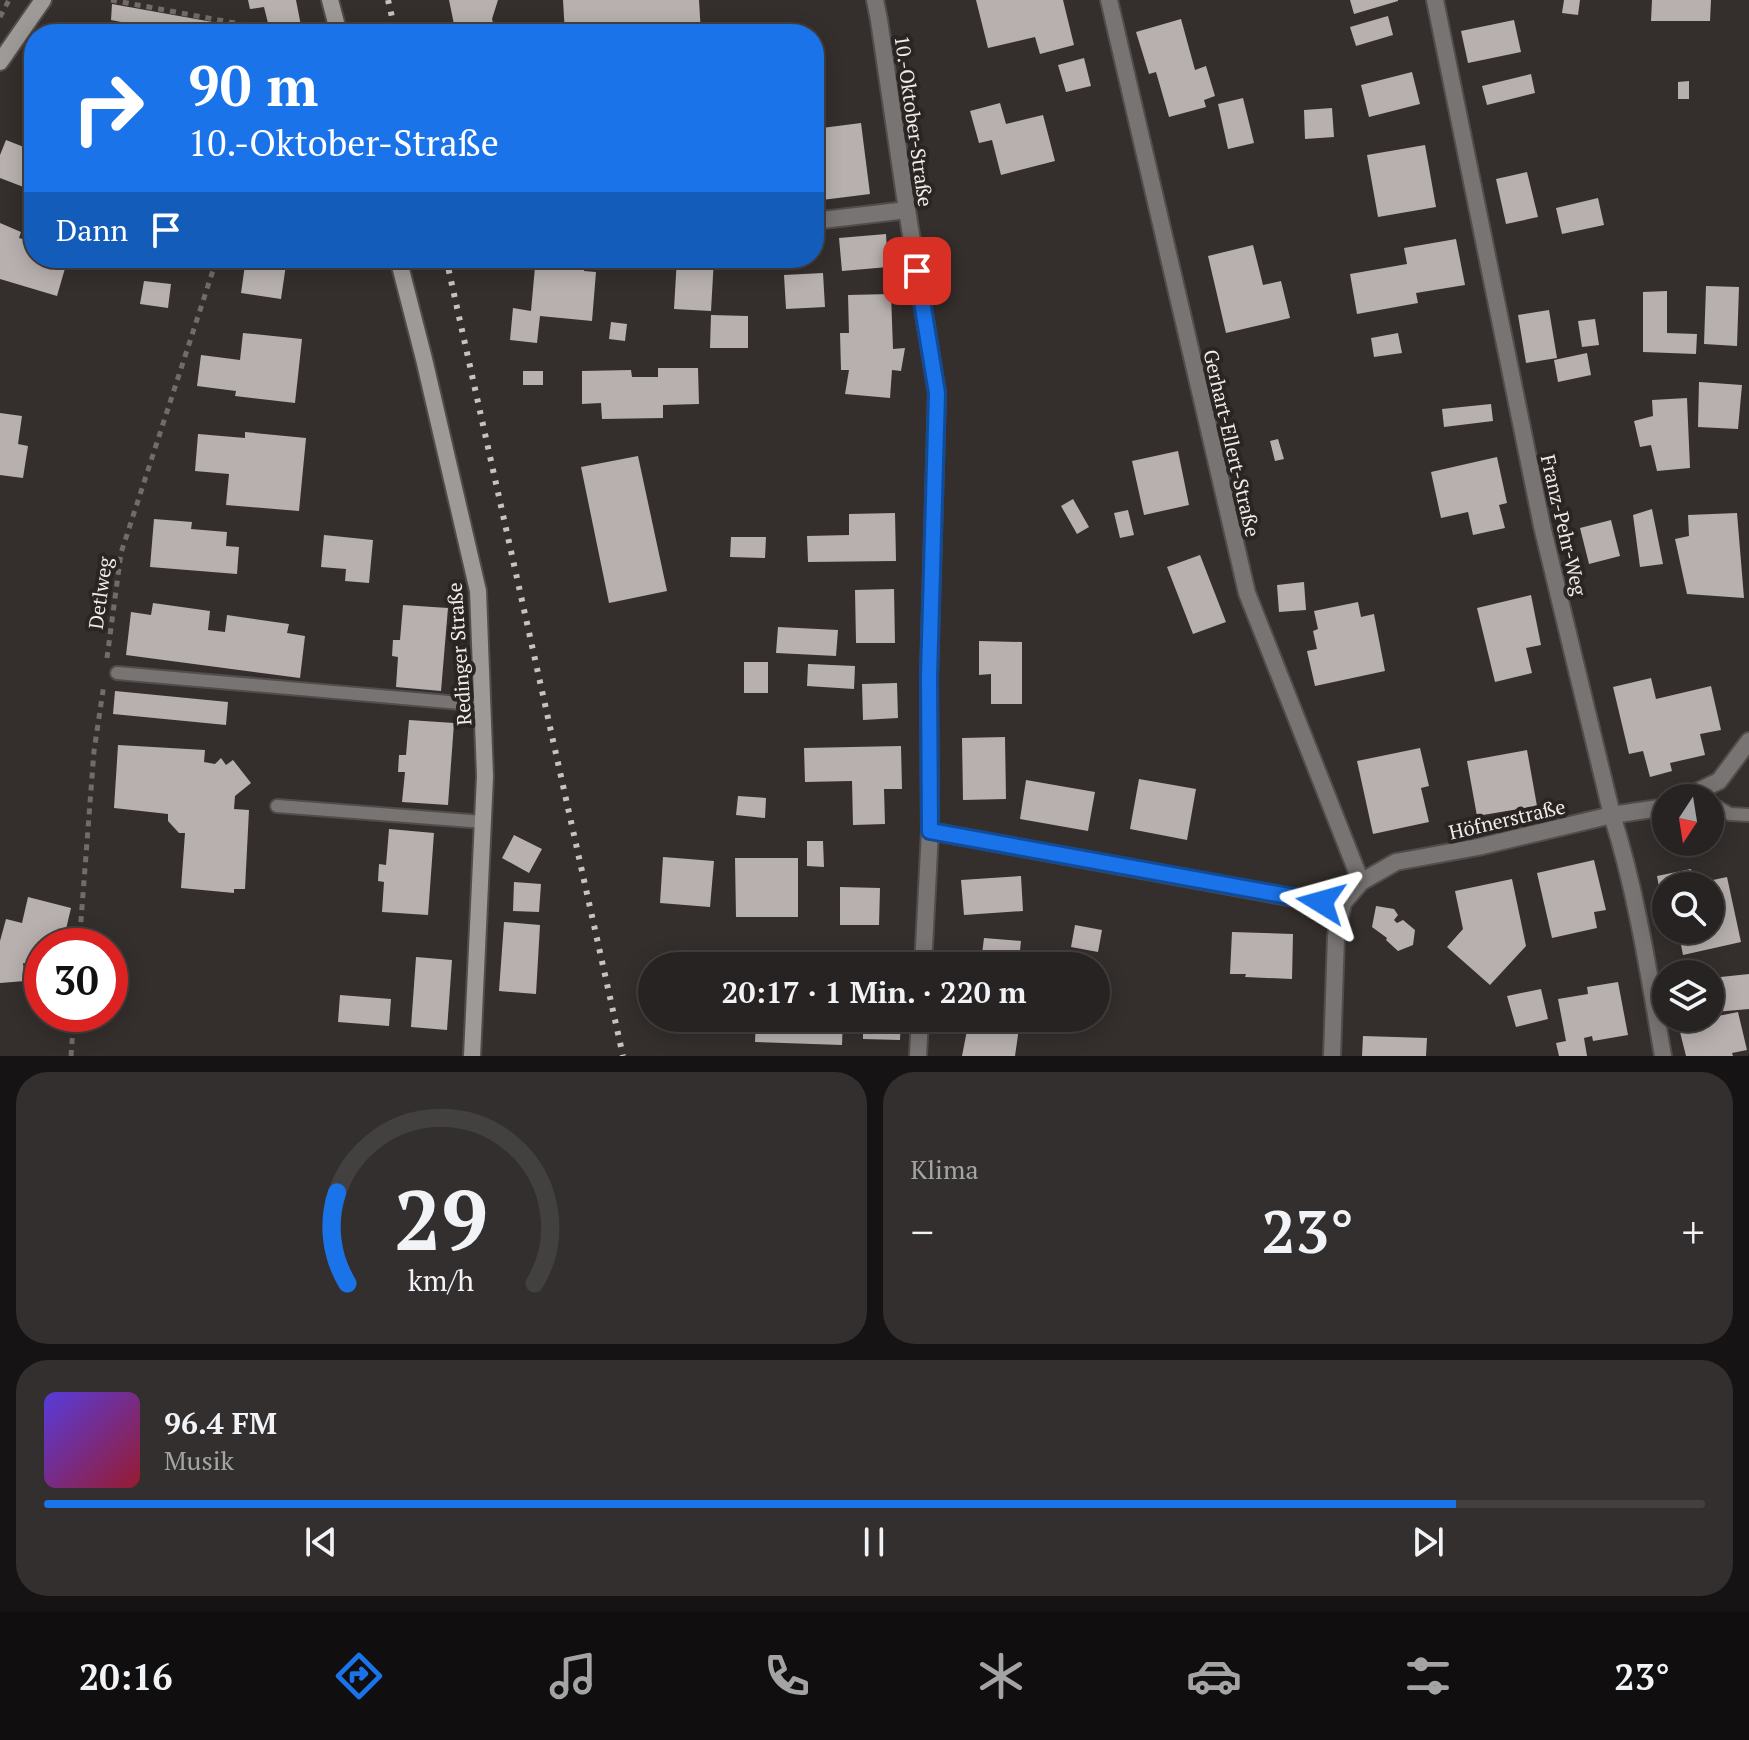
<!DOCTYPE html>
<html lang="de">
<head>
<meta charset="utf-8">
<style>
	body { margin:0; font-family:"PT Serif",serif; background:#332f2f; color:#f1f3f6; height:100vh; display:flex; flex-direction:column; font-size:30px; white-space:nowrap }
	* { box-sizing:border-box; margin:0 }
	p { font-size:26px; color:#a4a4a5 }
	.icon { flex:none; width:44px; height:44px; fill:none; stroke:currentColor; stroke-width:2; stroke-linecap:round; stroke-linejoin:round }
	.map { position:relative; height:1056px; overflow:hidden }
	.details { display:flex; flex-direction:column; gap:16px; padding:16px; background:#151313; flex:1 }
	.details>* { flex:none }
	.top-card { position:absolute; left:24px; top:24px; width:800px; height:244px; border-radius:32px; box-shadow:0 4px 20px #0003,0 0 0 2px #434040; background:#1a73e8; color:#fff; overflow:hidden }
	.needle { width:52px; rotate:192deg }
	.controls { position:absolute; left:1652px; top:784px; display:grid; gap:16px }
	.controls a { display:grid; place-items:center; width:72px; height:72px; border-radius:50%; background:#272322; box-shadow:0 4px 20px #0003,0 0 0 2px #434040; font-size:40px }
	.speed { position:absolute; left:24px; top:928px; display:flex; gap:16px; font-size:40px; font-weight:700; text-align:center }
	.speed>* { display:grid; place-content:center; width:104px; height:104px; border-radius:50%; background:#272322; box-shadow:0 4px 20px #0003,0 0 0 2px #434040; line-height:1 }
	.speed .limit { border:12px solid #d22; background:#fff; color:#111 }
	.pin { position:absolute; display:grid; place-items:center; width:68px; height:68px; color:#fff; margin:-34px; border-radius:16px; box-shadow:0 4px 12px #0006 }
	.me { position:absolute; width:88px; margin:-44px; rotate:278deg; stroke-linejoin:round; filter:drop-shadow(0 0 6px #0008) }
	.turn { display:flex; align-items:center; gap:28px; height:168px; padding:0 32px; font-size:36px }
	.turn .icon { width:104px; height:104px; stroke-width:2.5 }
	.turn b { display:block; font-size:56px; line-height:68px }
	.then { display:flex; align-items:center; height:76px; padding:0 32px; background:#0003; gap:16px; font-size:30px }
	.big { font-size:60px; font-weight:600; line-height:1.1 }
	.details .widget { flex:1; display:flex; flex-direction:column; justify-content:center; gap:12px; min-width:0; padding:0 28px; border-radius:32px; background:#332f2f }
	.details .dial { align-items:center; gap:0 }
	.dial svg { height:208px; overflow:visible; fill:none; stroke:#434040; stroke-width:7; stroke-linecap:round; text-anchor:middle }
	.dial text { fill:#f1f3f6; stroke:none }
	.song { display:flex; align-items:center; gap:24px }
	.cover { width:96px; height:96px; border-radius:12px; background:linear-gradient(135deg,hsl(250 70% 55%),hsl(350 70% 35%)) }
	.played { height:8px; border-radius:4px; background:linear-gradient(90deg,#1a73e8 85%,#434040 85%) }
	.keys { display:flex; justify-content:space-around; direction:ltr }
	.heat { display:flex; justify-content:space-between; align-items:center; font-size:44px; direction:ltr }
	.details .tiles { flex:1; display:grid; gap:16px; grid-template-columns:1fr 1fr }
	.widget:last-child { grid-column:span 2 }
	.trip { position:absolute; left:638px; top:952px; width:472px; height:80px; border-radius:40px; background:#272322; box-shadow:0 4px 20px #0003,0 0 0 2px #434040; font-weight:600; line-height:80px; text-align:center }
	.menu { display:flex; height:128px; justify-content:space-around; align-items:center; background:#100e0e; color:#a4a4a5 }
	.menu .icon { width:56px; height:56px }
	.menu .active { color:#1a73e8 }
	.menu b { font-size:36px; color:#f1f3f6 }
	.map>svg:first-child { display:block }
	.building { fill:#b7b0ae }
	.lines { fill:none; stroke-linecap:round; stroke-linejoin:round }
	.lane-casing { stroke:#524d4b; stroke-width:16 }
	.street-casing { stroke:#524d4b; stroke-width:20 }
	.secondary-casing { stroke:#524d4b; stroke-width:20 }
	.path { stroke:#716c6a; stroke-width:5; stroke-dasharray:6 6; stroke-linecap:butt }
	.lane { stroke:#777473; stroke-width:12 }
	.street { stroke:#777473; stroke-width:16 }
	.secondary { stroke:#9e9a98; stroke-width:16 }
	.rail { stroke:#c7c3c2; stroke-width:6; stroke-dasharray:4 8; stroke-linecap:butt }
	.route-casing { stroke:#114b97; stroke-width:20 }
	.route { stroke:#1a73e8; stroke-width:14 }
	.labels { text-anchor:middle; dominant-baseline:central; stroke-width:8; stroke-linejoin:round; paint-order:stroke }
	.street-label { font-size:20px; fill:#efebea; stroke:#2a2523 }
</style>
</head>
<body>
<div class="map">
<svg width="1749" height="1056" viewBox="0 0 1749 1056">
	<rect width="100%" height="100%" fill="#342f2d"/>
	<path class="building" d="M248 0H296L302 31 268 23 264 7 250 9Z
		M449 0H498L492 19 496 34H456Z
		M563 0H699L701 34H565Z
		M976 0H1063L1074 45 1040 54 1035 37 988 48Z
		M1350 0H1398V1L1354 14Z
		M1564 0H1580L1578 15 1562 13Z
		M1652 0H1711L1710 21H1651Z
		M112 4 268 32V34H167V31L111 20Z
		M1388 16 1393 35 1356 46 1350 27Z
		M1181 19 1195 70 1206 66 1215 96 1204 100 1206 107 1169 117 1156 72 1149 74 1136 32Z
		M1514 20 1521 52 1468 63 1461 31Z
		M81 24 103 34H61L64 26 78 32Z
		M1084 58 1091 86 1066 92 1058 65Z
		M1412 72 1420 104 1369 117 1361 85Z
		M1531 74 1535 93 1487 105 1482 86Z
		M1689 81V99H1678V82Z
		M1243 98 1254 143 1228 149 1218 104Z
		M1000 103 1006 124 1043 115 1055 161 1001 175 992 140 979 143 970 111Z
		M1332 108 1334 137 1305 139 1304 110Z
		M861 123 870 194 814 201V129Z
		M6 140 34 151V191L0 178V155Z
		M1425 145 1436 207 1378 217 1367 155Z
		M1527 172 1538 217 1506 224 1496 179Z
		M1598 198 1604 225 1562 234 1556 208Z
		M0 223 21 232 19 238 34 242V258H68L57 296 0 279Z
		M886 234 888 267 842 271 839 238Z
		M1456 239 1465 285 1416 293 1418 303 1357 314 1350 274 1407 264 1404 248Z
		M1253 245 1263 285 1281 281 1290 318 1226 333 1208 256Z
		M246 258H287L281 299 241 293Z
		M552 258 585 259 584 271 596 272 592 321 540 316 537 343 510 340 513 308 531 311 535 267 551 268Z
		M677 258H714L711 311 674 309Z
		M823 273 825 307 786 309 784 275Z
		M144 281 171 284 168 308 140 304Z
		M1706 286 1739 287 1737 346 1704 344Z
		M1667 291V333L1697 334 1696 354 1643 352V292Z
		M891 294 893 349 905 348 901 371 892 370 890 398 845 394 849 370H841L840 333H849L848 295Z
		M1549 310 1557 358 1526 363 1518 315Z
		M711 315 748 316V348H710Z
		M1595 319 1599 345 1582 347 1578 321Z
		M611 322 627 324 625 341 609 339Z
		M243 333 302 339 295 403 235 396 236 391 197 386 201 355 240 360Z
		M1398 333 1402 353 1374 357 1371 338Z
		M1587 353 1591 375 1558 382 1554 360Z
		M658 368H698L699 404 663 405V418L602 419 601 403 582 404V371L631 370 632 377H658Z
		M523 371H543V385H523Z
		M1699 382 1742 385 1738 429 1698 427Z
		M1687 398 1690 468 1657 471 1651 445 1640 447 1634 421 1653 416 1652 400Z
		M1491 404 1493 421 1444 427 1442 409Z
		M0 413 22 416 18 444 28 446 23 478 0 475Z
		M245 432 306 438 299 511 226 505 229 474 195 471 198 434 245 438Z
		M1278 439 1284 459 1275 461 1270 441Z
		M1178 451 1189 505 1144 515 1132 461Z
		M638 456 667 591 609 603 581 467Z
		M1497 457 1507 503 1499 505 1505 528 1473 535 1468 512 1441 518 1431 472Z
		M1073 499 1089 527 1077 534 1061 506Z
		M1652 509 1663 564 1640 567 1633 515Z
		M1128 510 1134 535 1120 538 1114 513Z
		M895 513 896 561 808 562 807 536 849 535V514Z
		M1737 513 1744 598 1687 594 1675 539 1689 536 1688 515Z
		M154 519 192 522 191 529 227 532 226 546 239 547 237 574 150 567Z
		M1611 520 1620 556 1589 564 1580 528Z
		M324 535 373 540 369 583 345 581 346 569 321 567Z
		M731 537H766L765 558 730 557Z
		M1200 555 1226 622 1193 634 1167 567Z
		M1304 582 1306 610 1279 612 1277 585Z
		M894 589 895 643H856L855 590Z
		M1531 595 1541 645 1526 648 1532 673 1495 682 1477 608Z
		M1358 602 1361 617 1374 614 1385 671 1315 686 1307 651 1317 649 1313 631 1318 629 1314 611Z
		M153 603 210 611 208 630 225 632 227 615 289 624 287 633 305 636 300 678 126 655 131 612 151 615Z
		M403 605 448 608 441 691 396 687 398 657 392 656 393 640H400Z
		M778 627 838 630 836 656 776 653Z
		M979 641 1022 642V704H991V674L979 675Z
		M744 662H768V693H744Z
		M808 664 855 666 854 689 807 686Z
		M1651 678 1656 699 1711 686 1721 730 1700 734 1705 755 1670 763 1672 771 1650 777 1643 751 1629 754 1613 687Z
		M897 683 898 718 863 720 862 684Z
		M115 691 228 702 226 725 113 714Z
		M409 720 454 723 448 805 402 802 405 772H398L399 755H406Z
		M1005 737 1006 799 963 800 962 738Z
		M118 745 205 750 204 762 215 764 221 758 226 765 233 760 251 783 235 796 234 809 249 810 245 889H234V893L181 888 185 833H179L168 821V814L114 808Z
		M901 746 902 789H884L885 824 853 825 852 781 805 782 804 748Z
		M1420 748 1429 786 1421 788 1429 822 1373 834 1357 761Z
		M1527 750 1537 806 1477 816 1467 761Z
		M1139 779 1196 789 1187 840 1130 829Z
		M1026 780 1095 792 1088 831 1020 819Z
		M738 796 766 798 765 818 736 815Z
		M389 829 434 833 428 915 382 912 384 882 378 881 379 864 386 865Z
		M514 835 542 849 529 873 502 858Z
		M807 841H823L824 867 807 866Z
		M663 857 714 861 710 907 660 903Z
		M735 858H798V917H736Z
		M1594 860 1606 910 1594 912 1597 928 1552 938 1537 873Z
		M1691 869 1694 884 1727 877 1741 942 1683 955 1678 930H1710V886H1666V907L1663 908 1657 876Z
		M1021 876 1023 911 964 915 961 880Z
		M1512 879 1526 946 1490 985 1447 947 1463 929 1455 891Z
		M514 882 541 884 539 912 513 911Z
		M840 887 880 888 879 925H840Z
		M28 897 71 908 62 946H42V967L23 963 25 981 0 983V941L6 919 22 923Z
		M1376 906 1394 909 1398 915 1394 920 1397 923 1403 920 1415 930 1413 945 1398 951 1386 940 1387 938 1372 927Z
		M504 922 540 925 536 994 499 991Z
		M1075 925 1102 930 1098 952 1071 947Z
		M1232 932 1293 934 1292 979 1245 977 1246 974H1230Z
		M984 938 1021 941 1019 960 1027 961V966H959L961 950 982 954Z
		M416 957 452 960 447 1030 411 1027Z
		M1749 974V1009L1715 1012 1711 978Z
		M1618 982 1628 1035 1593 1041 1592 1036 1584 1038 1587 1056H1559L1556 1043 1566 1041 1558 999 1588 994 1587 987Z
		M1541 989 1548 1019 1516 1027 1507 996Z
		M340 995 391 999 389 1026 338 1022Z
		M1738 1012 1747 1050 1732 1053 1733 1056H1686L1678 1024Z
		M756 1018H843L842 1045 755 1042Z
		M863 1018H901L900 1040 863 1039Z
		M969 1020 1019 1028 1015 1056H962Z
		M1363 1036 1427 1038 1426 1056H1362Z"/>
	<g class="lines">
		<defs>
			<path id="lane" d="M117 673 483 705
				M1710 803 1730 814 1749 815
				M277 806 483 822"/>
			<path id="street" d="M875 0 879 20 907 210 937 393 929 676 930 831 923 966
				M1109 0 1247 593 1361 882
				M1435 0 1542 526 1612 815C1637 894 1649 975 1663 1056
				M814 221 907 210
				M1684 798 1719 781 1749 741
				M930 831 1305 900 1343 903
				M918 1056 920 1018
				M1332 1056 1336 936 1343 903 1361 882 1396 862 1478 847 1612 815 1666 807"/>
			<path id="secondary" d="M330 0 339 34
				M0 62 43 0
				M398 258 424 359 478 591 485 776 472 1056"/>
		</defs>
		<use href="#lane" class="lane-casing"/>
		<use href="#street" class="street-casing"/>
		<use href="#secondary" class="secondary-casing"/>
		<path class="path" d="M111 0 294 34
			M0 17 9 0
			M107 658 121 553 217 258
			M79 946 94 751 104 684
			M71 1056 74 1014"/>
		<use href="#lane" class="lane"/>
		<use href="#street" class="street"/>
		<use href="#secondary" class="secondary"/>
		<path class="rail" d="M388 0 396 34
			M446 258 623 1056"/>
	</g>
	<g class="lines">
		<defs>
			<path id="route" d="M917 271 937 393 929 676 930 831 1321 902"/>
		</defs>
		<use href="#route" class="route-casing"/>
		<use href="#route" class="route"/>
	</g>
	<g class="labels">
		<g class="street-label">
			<text transform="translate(914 121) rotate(82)">10.-Oktober-Straße</text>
			<text transform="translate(1232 443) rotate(77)">Gerhart-Ellert-Straße</text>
			<text transform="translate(1564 525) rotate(77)">Franz-Pehr-Weg</text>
			<text transform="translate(100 593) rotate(-82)">Detlweg</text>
			<text transform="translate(459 654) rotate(-94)">Redinger Straße</text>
			<text transform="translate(1507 819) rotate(-13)">Höfnerstraße</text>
		</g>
	</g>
</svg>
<div class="controls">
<a><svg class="needle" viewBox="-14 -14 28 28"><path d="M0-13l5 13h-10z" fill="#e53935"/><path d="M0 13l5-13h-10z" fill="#a4a4a5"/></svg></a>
<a><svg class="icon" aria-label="search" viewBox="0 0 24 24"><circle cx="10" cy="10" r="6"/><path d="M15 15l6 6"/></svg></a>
<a><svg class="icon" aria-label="layers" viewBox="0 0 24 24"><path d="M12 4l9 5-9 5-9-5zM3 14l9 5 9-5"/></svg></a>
</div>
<div class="speed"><div class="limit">30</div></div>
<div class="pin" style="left:917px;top:271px;background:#d93025"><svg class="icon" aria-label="arrive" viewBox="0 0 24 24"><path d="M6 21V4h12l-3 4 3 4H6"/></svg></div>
<svg class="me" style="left:1321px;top:902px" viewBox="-20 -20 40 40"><path d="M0-17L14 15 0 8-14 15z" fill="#1a73e8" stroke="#fff" stroke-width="4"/></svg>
<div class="trip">20:17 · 1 Min. · 220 m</div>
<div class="top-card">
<div class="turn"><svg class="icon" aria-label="right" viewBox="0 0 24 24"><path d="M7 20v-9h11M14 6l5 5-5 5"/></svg><div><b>90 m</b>10.-Oktober-Straße</div></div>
<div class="then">Dann<svg class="icon" aria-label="arrive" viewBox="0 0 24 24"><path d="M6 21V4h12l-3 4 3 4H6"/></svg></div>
</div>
</div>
<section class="details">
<div class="tiles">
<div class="widget dial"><svg viewBox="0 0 100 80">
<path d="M14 69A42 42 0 1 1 86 69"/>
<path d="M14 69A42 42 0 0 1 10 34" stroke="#1a73e8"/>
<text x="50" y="56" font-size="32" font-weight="700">29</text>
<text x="50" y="72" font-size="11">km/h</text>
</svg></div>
<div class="widget"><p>Klima</p>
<div class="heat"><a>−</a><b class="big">23°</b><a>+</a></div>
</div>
<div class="widget">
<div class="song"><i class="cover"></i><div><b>96.4 FM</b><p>Musik</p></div></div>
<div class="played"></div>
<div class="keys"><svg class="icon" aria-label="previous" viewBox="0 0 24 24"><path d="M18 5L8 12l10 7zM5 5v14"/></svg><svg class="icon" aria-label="pause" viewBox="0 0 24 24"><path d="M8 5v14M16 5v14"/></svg><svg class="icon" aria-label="next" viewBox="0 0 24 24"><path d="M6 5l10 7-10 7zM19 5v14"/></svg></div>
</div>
</div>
</section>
<nav class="menu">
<b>20:16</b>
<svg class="icon active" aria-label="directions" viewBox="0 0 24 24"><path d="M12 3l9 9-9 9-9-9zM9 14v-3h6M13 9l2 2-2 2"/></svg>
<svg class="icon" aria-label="music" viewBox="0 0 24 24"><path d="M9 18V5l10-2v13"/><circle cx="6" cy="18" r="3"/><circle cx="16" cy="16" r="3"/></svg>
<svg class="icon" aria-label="phone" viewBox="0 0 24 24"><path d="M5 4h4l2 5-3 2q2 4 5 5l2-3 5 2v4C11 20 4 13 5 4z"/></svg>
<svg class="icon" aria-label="climate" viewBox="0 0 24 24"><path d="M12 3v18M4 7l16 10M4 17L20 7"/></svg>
<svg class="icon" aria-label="car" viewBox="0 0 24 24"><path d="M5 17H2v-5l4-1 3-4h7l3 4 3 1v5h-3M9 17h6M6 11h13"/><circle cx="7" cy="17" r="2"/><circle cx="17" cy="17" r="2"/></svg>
<svg class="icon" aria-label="filters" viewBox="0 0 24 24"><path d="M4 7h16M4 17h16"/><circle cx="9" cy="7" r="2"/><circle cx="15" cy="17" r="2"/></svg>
<b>23°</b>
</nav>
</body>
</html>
